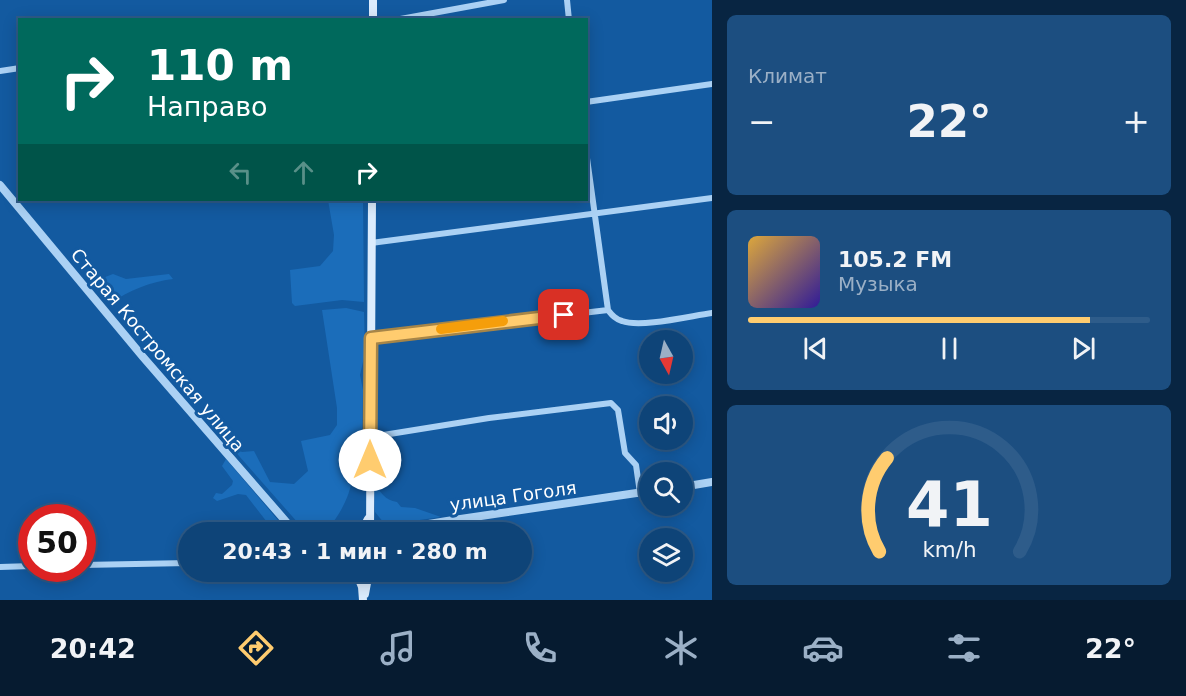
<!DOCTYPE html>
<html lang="ru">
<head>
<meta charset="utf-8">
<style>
	body { margin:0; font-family:"DejaVu Sans",sans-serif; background:#1c4e80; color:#f1f3f6; height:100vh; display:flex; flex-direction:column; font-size:22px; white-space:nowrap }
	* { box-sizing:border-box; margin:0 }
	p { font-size:20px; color:#9bb0c6 }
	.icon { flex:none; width:33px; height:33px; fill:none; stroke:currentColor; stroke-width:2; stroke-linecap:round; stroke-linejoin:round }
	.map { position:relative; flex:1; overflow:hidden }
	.details { display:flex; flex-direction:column; gap:15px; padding:15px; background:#082542; width:474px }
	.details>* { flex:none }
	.banner { position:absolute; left:18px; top:18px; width:570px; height:183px; border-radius:0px; box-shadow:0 3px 15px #0003,0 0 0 2px #2e5c8a; background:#00695c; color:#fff; overflow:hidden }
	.needle { width:39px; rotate:172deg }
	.fabs { position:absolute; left:639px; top:330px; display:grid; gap:12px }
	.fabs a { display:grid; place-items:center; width:54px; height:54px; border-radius:50%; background:#0e4478; box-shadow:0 3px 15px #0003,0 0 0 2px #2e5c8a; font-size:30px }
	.speed { position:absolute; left:18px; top:504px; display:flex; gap:12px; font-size:30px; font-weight:700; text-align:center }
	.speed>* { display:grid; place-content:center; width:78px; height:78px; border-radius:50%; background:#0e4478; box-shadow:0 3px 15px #0003,0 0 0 2px #2e5c8a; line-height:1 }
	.speed .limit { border:9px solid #d22; background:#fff; color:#111 }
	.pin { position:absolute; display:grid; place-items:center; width:51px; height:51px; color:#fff; margin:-26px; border-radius:12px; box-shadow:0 3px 9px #0006 }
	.me { position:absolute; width:66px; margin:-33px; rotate:0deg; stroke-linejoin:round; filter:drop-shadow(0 0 4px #0008) }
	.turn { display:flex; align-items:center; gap:21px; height:126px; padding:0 30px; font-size:27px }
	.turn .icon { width:78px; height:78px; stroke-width:2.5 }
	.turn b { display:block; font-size:42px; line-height:51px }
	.lanes { display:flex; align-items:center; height:57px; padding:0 30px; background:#0003; justify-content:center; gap:30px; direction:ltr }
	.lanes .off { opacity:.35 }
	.big { font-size:45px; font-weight:600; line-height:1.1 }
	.details .card { flex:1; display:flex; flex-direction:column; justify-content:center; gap:9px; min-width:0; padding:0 21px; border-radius:9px; background:#1c4e80 }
	.details .dial { align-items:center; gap:0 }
	.dial svg { height:156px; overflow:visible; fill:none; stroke:#2e5c8a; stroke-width:7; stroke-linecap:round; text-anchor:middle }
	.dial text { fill:#f1f3f6; stroke:none }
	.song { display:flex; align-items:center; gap:18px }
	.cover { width:72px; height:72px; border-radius:9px; background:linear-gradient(135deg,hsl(40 70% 55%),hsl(250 70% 35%)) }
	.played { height:6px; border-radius:3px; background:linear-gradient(90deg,#ffcc6f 85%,#2e5c8a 85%) }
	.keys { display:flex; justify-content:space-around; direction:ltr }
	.heat { display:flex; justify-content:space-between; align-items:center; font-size:33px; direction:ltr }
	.trip { position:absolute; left:178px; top:522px; width:354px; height:60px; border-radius:30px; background:#0e4478; box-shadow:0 3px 15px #0003,0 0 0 2px #2e5c8a; font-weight:600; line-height:60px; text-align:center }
	.tabs { display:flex; height:96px; justify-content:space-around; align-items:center; background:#061b30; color:#9bb0c6 }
	.tabs .icon { width:42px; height:42px }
	.tabs .active { color:#ffcc6f }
	.tabs b { font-size:27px; color:#f1f3f6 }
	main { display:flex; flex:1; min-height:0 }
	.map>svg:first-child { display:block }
	.green { fill:#1b6dba }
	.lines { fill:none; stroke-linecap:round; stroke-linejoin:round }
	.minor { stroke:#abd1f4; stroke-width:6 }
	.tertiary { stroke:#abd1f4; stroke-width:8 }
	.secondary { stroke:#dcecfd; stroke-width:8 }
	.route-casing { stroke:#a68548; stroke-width:15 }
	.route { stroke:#ffcc6f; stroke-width:10 }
	.slow { stroke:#f59e0b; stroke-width:10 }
	.labels { text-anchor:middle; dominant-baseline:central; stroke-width:6; stroke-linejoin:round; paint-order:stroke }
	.street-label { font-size:18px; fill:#fff; stroke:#135aa0 }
</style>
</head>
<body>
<main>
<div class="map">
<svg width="712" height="600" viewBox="0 0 712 600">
	<rect width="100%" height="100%" fill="#135aa0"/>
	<path class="green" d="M328 200H363L364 302 342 300 295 306 292 303 290 270 320 266 333 251 334 235Z
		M113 274 126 279 169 274 173 279C150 282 129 290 110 304L97 290 100 279Z
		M346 308 364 312 365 353 360 375 363 390 362 433 356 437C353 481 354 496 326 532H306L232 448 242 452 254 451 270 482 294 484 308 471 301 441 330 435 337 425V408L322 310Z
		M226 459 288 532H273L270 526 246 495 238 494 217 501 213 498 216 493 222 494 232 485 233 481 222 466Z
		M374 483C382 493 384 500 397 502L401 507 415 508 441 517 405 522 384 523 375 512Z"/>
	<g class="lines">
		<path class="minor" d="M567 0 569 20
			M395 20 504 0
			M0 71 20 68
			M586 102 712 84
			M586 151 608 310
			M371 243 712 198
			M608 310C612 315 615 319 622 321 641 328 690 316 712 313
			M371 338 608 310
			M371 437 489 418 611 403 618 410 625 453 636 465 640 493
			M82 565 189 563
			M0 567 32 566"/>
		<path class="tertiary" d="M0 185 143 357 295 532
			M682 487 712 482
			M380 532 447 521 650 491"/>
		<path class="secondary" d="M373 20V0
			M361 532 368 519
			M370 532 372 200
			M386 532 393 529
			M356 572 362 587 363 600
			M365 594 369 572"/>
	</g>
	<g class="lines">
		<defs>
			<path id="route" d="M370 460 371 338 564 315"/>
		</defs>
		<use href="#route" class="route-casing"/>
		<use href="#route" class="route"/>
		<path class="slow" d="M441 329 503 321"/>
	</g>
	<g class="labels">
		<g class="street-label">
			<text transform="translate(158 350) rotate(50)">Старая Костромская улица</text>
			<text transform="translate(513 496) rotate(-8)">улица Гоголя</text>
		</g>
	</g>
</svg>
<div class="fabs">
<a><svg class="needle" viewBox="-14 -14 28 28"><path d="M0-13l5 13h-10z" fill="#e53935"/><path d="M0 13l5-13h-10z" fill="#9bb0c6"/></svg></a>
<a><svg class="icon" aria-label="sound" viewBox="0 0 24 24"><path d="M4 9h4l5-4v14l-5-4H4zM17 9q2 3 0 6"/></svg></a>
<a><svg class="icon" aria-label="search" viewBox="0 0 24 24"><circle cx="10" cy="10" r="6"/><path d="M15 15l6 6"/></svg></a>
<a><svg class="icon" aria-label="layers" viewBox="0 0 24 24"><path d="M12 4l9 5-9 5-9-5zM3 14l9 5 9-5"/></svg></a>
</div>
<div class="speed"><div class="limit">50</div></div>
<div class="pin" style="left:564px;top:315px;background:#d93025"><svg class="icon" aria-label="arrive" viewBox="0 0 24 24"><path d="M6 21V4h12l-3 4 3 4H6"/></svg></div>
<svg class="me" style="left:370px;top:460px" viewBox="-20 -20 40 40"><circle r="19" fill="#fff"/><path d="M0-13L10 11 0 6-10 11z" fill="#ffcc6f"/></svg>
<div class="trip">20:43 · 1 мин · 280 m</div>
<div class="banner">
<div class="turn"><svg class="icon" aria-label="right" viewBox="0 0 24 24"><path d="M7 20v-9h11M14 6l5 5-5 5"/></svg><div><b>110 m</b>Направо</div></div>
<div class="lanes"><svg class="icon off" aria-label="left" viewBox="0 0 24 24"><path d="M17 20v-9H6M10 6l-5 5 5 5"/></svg><svg class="icon off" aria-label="ahead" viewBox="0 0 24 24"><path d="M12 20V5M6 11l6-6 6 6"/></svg><svg class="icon" aria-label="right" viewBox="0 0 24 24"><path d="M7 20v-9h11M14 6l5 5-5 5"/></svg></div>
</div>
</div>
<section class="details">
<div class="card"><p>Климат</p>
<div class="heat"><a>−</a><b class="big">22°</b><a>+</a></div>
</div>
<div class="card">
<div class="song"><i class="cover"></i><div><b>105.2 FM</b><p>Музыка</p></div></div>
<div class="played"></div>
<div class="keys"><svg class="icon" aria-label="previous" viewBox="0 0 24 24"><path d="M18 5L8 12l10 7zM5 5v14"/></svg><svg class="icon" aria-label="pause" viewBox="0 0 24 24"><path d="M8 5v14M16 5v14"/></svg><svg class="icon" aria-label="next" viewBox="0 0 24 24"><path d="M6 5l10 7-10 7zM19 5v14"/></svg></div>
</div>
<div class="card dial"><svg viewBox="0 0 100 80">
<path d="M14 69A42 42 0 1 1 86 69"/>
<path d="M14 69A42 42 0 0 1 18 21" stroke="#ffcc6f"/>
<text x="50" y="56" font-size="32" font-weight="700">41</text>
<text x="50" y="72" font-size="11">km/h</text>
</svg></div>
</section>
</main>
<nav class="tabs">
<b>20:42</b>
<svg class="icon active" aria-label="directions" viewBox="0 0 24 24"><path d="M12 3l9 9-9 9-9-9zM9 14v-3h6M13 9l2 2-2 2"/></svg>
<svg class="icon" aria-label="music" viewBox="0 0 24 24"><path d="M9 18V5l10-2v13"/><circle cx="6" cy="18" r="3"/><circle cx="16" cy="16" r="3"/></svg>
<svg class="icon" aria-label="phone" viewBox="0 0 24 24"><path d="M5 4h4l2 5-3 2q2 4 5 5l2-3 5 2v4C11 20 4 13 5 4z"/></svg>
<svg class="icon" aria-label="climate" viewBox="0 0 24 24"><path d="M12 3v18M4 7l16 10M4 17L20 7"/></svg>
<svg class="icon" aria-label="car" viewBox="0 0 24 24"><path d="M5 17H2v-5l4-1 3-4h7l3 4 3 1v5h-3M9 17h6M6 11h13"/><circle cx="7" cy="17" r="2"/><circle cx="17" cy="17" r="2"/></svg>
<svg class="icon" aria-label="filters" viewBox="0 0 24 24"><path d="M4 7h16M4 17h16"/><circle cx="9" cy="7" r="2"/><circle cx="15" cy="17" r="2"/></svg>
<b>22°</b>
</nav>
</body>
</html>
